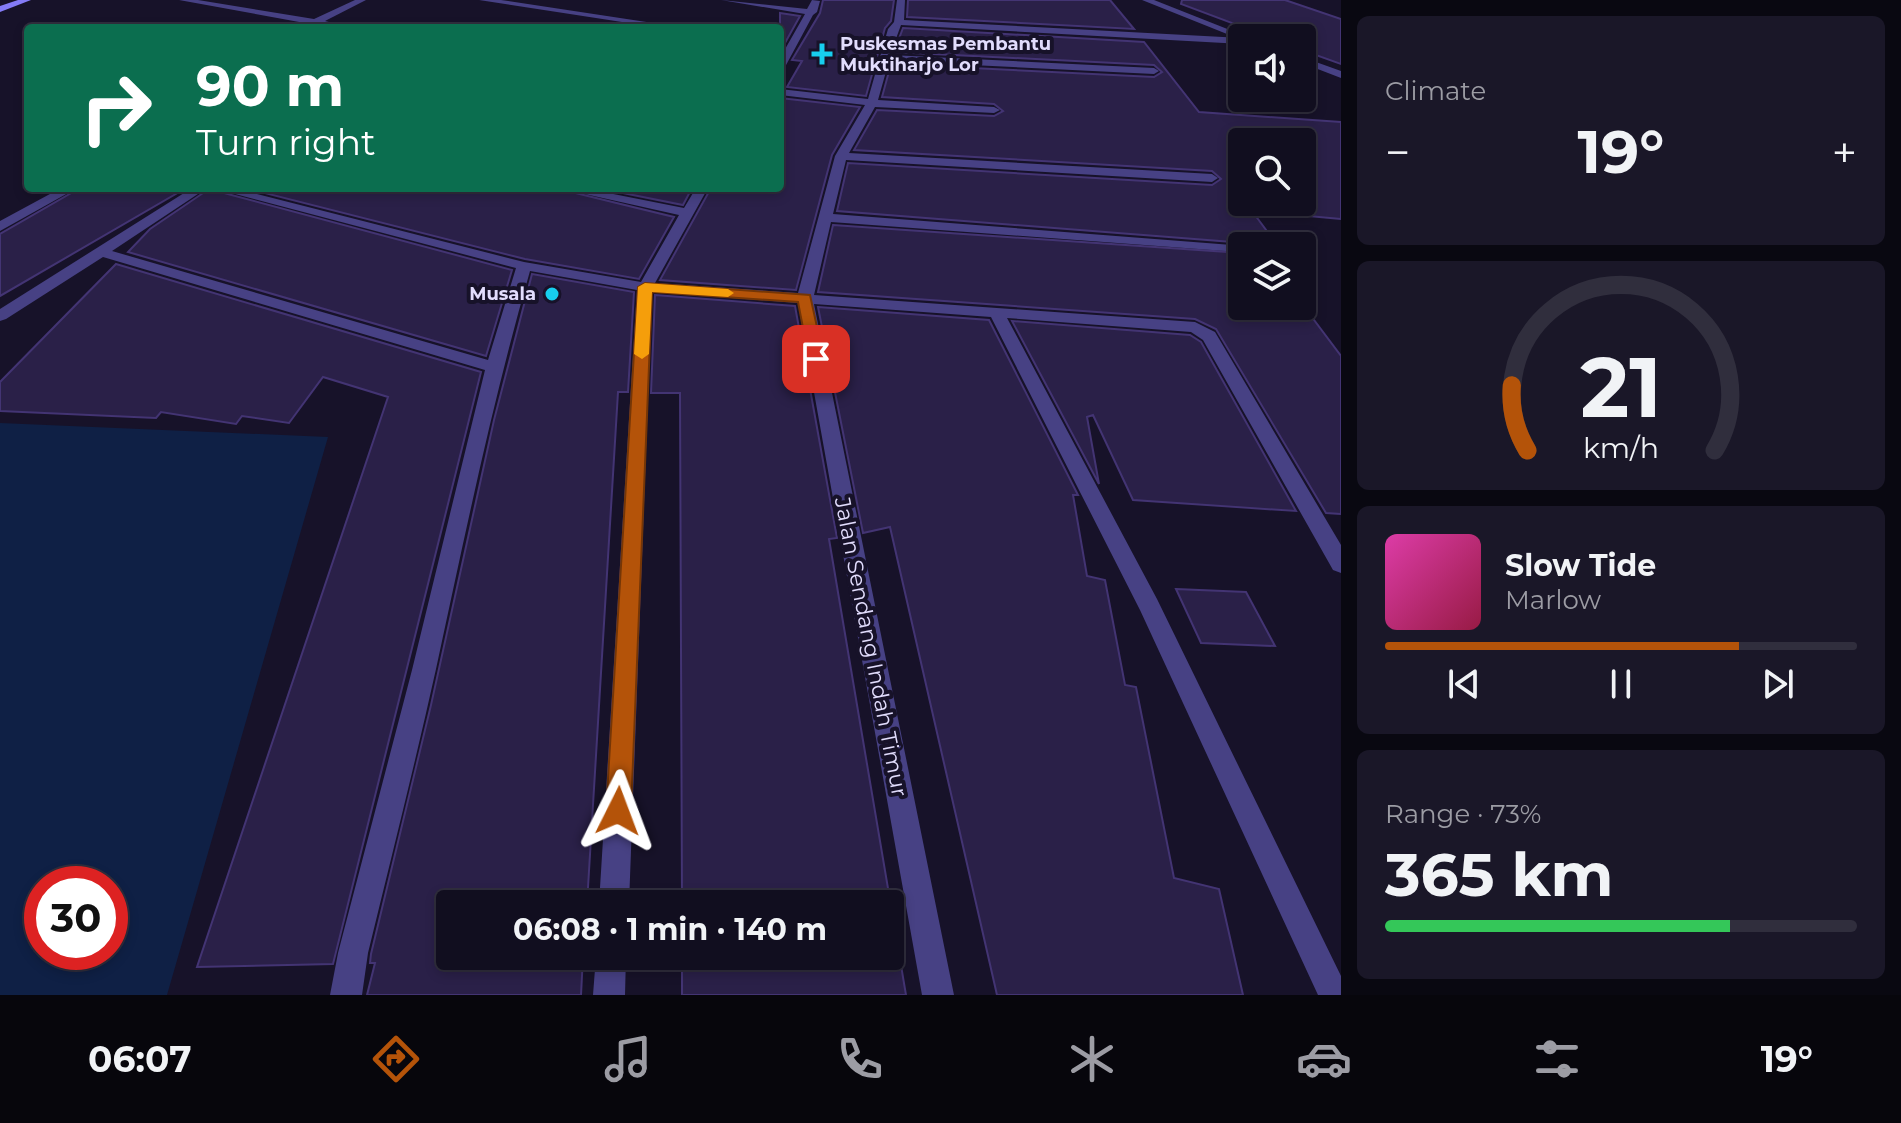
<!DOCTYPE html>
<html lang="en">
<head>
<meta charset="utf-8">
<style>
	body { margin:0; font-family:Montserrat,sans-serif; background:#1a1728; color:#f1f3f6; height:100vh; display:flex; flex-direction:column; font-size:30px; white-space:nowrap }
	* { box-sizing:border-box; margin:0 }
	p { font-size:26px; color:#9c9ca4 }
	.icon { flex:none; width:44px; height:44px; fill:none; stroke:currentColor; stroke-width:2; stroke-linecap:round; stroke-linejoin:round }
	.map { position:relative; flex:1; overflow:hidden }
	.drawer { display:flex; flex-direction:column; gap:16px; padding:16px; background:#090811; width:560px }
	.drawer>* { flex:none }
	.top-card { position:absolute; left:24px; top:24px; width:760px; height:168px; border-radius:8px; box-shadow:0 4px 12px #0003,0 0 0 2px #302e3d; background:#0b6e4f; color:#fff; overflow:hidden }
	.fabs { position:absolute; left:1228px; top:24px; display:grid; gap:16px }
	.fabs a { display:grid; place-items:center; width:88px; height:88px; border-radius:8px; background:#110e1f; box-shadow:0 4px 12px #0003,0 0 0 2px #302e3d; font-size:40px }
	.speed { position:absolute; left:24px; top:866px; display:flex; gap:16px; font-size:40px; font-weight:700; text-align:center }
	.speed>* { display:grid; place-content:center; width:104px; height:104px; border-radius:50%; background:#110e1f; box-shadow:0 4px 12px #0003,0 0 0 2px #302e3d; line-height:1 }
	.speed .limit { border:12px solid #d22; background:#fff; color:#111 }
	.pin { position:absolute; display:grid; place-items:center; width:68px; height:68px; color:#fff; margin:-34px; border-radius:16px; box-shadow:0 4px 12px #0006 }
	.me { position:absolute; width:88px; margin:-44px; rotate:3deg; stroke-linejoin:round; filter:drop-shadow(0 0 6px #0008) }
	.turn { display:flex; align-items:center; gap:28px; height:168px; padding:0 40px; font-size:36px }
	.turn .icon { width:104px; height:104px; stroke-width:2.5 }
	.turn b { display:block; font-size:56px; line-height:68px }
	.big { font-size:60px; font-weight:700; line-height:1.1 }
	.drawer .card { flex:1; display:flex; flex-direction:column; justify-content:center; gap:12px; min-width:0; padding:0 28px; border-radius:12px; background:#1a1728 }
	.drawer .dial { align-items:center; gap:0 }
	.dial svg { height:208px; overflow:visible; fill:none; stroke:#302e3d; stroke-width:7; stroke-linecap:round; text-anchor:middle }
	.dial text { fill:#f1f3f6; stroke:none }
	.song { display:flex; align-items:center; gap:24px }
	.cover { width:96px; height:96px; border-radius:12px; background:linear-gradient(135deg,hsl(320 70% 55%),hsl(340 70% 35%)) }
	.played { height:8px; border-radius:4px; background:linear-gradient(90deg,#b45309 75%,#302e3d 75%) }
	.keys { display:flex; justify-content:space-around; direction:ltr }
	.heat { display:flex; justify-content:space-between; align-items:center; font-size:44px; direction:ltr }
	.charge { height:12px; border-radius:6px; background:linear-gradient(90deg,#34c759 73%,#302e3d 0) }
	.trip { position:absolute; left:436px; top:890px; width:468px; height:80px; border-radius:8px; background:#110e1f; box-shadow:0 4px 12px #0003,0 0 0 2px #302e3d; font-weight:700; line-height:80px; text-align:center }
	.tab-bar { display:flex; height:128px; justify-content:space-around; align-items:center; background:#07060c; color:#9c9ca4 }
	.tab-bar .icon { width:56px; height:56px }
	.tab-bar .on { color:#b45309 }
	.tab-bar b { font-size:36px; color:#f1f3f6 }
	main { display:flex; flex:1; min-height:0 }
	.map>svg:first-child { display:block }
	.water { fill:#0f2045; fill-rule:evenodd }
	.building { fill:#2a2048; stroke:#433473; stroke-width:2; fill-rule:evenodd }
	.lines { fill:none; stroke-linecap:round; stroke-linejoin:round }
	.street { fill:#474184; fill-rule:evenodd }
	.secondary { fill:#847bf6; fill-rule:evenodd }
	.route { fill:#b45309; stroke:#753606; stroke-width:2 }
	.slow { fill:#f59e0b }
	.poi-dot { fill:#17ceee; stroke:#171229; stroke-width:3 }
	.labels { text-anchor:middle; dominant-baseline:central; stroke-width:8; stroke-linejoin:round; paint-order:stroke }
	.far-poi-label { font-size:18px; font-weight:bold; fill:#e2ddfd; stroke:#171229; text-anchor:start }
	.street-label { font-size:22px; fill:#e2ddfd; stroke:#171229 }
</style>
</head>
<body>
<main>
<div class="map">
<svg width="1341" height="995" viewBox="0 0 1341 995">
	<rect width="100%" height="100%" fill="#171229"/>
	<path class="water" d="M0 423 328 437 167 995H0ZM42 884H110V952H42Z"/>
	<path class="building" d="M823 0H894L891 21 885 28 866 96 787 87 802 61 792 60 820 13Z
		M908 0H1110L1134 29 907 17Z
		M1182 0H1285L1341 19V64L1302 50V38H1272L1181 4Z
		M780 13 800 16 780 52Z
		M903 28 1144 42 1199 112 1341 122V219L1252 211 1272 238 1251 236 1259 246H1248L1245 243 837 211 848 163 1212 185 1221 179 1212 171 854 150 877 110 994 116 1003 111 994 104 882 97 891 64 1154 77 1162 72 1154 65 894 52ZM1242 142H1302V202H1242Z
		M780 98 860 107 832 155 796 290 660 280 711 188H780Z
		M80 188H186L0 296V234Z
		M245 188H555L674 217 639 279 525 259Z
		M598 188H692L683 205Z
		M209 189 512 270 486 356 128 252 150 229Z
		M833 225 1242 253V306L1302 304 1341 356V514L1326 513 1216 329 1195 319 818 292Z
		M116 264 481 372 333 964 197 967 388 397 323 377 289 423 242 416 236 424 161 412 156 418 0 411V382Z
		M532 274 634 292 628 392H618L587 904H450V956H583L581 995H367L375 963H370L371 954 431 705 494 420Z
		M655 295 795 306 837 538 829 539 906 995H682V956H890V904H682L680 393H651Z
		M818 307 989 320 1078 495H1073L1087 576 1105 580 1125 685 1136 687 1174 878 1219 889 1243 995H997L890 527 863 533Z
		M1012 321 1190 335 1201 342 1296 511 1133 500 1093 415 1087 417 1099 484Z
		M1176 589 1246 592 1275 646 1201 643Z"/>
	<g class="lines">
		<path class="street" d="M179 0H198L314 19 355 0H366L325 21 353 28H332Z
			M479 0H501L686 28H661Z
			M721 0 807 9 812 0 820 1 817 12 813 15 785 67 780 70V58L805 14Z
			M897 0H905L904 20 1242 38V44L901 25 890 55 1154 68 1159 71 1154 74 889 61 878 100 994 107 1000 110 994 113 875 107 849 153 1212 174 1218 178 1212 182 846 160 833 214 1245 246 1239 252 831 222 814 295 1195 322 1215 332 1341 545V573L1333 570 1203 340 1191 332 1007 318 1157 599 1341 976V995H1318L1140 610 991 317 814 304 954 995H922L798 303 652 292 629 904H599L637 290 530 271C492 403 465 535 436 669 415 764 391 858 368 953L362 995H330L338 953 412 670 485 370 103 257 6 319 0 321V309L192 188H207L112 251 488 360 516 268 212 188H233L524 262 641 282 679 215 558 188H583L684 208 696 188H708L655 283 798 293 835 156 865 105 780 95V89L868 99 888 29 894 22Z
			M1142 0H1154L1240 34 1232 36Z
			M1302 57 1341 71V78L1302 63Z
			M61 188H77L0 231V221Z
			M596 956H626L625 995H593Z"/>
		<path class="secondary" d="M18 0H31L0 12V6Z"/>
	</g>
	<path class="route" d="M645 283 810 295 824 359 816 364 809 359 798 302 652 292 631 811 627 820 618 824 610 820 606 811 638 287Z"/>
	<path class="slow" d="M645 283 728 289 734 293 728 297 652 292 649 354 642 359 634 354 638 287Z"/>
	<g class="poi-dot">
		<path d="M818 42h8v8h8v8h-8v8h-8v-8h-8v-8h8z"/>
		<circle cx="552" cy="294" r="8"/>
	</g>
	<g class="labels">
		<g class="far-poi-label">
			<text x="840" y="44">Puskesmas Pembantu<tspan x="840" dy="21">Muktiharjo Lor</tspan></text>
			<text x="536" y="294" text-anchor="end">Musala</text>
		</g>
		<g class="street-label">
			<text transform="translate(871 647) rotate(79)">Jalan Sendang Indah Timur</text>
		</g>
	</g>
</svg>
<div class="fabs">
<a><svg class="icon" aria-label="sound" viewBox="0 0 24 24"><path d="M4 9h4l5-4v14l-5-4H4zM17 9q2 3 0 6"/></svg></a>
<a><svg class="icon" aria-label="search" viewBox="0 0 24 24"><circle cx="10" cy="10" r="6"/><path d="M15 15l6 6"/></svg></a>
<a><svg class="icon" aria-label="layers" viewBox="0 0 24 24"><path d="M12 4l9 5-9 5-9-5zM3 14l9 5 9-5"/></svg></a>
</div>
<div class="speed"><div class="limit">30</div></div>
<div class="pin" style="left:816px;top:359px;background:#d93025"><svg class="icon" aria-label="arrive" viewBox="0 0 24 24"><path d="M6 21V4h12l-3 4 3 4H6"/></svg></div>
<svg class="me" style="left:618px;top:811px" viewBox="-20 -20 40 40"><path d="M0-17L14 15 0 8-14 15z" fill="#b45309" stroke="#fff" stroke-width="4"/></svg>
<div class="trip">06:08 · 1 min · 140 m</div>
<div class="top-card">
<div class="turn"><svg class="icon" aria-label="right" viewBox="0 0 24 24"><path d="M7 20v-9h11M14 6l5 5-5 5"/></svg><div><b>90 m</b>Turn right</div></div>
</div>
</div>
<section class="drawer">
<div class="card"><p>Climate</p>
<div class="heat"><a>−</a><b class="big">19°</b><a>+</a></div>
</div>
<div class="card dial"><svg viewBox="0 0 100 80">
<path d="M14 69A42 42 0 1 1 86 69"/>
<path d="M14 69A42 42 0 0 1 8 44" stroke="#b45309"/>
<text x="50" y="56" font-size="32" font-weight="700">21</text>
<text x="50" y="72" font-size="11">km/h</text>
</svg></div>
<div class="card">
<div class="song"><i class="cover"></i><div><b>Slow Tide</b><p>Marlow</p></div></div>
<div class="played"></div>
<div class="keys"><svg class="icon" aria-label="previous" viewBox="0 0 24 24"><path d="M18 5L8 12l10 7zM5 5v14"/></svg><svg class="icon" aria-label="pause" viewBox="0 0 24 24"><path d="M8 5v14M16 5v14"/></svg><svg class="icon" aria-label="next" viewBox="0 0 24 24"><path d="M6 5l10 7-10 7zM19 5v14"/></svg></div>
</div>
<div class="card"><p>Range · 73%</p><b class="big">365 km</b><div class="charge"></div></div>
</section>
</main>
<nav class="tab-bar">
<b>06:07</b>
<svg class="icon on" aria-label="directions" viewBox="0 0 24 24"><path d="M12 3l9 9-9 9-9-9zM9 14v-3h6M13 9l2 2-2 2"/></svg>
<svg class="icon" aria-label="music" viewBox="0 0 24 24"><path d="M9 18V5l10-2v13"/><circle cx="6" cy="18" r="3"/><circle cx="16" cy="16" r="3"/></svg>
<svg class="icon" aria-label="phone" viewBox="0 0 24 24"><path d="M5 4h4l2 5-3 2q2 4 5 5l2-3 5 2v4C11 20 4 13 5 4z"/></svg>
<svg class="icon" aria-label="climate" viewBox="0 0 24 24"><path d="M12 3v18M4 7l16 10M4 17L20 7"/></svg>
<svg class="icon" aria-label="car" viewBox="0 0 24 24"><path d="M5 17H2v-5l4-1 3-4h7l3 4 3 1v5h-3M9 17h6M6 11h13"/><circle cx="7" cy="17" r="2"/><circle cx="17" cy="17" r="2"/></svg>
<svg class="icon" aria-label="filters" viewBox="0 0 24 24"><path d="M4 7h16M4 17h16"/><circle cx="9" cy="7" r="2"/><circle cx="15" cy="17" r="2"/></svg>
<b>19°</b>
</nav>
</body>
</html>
